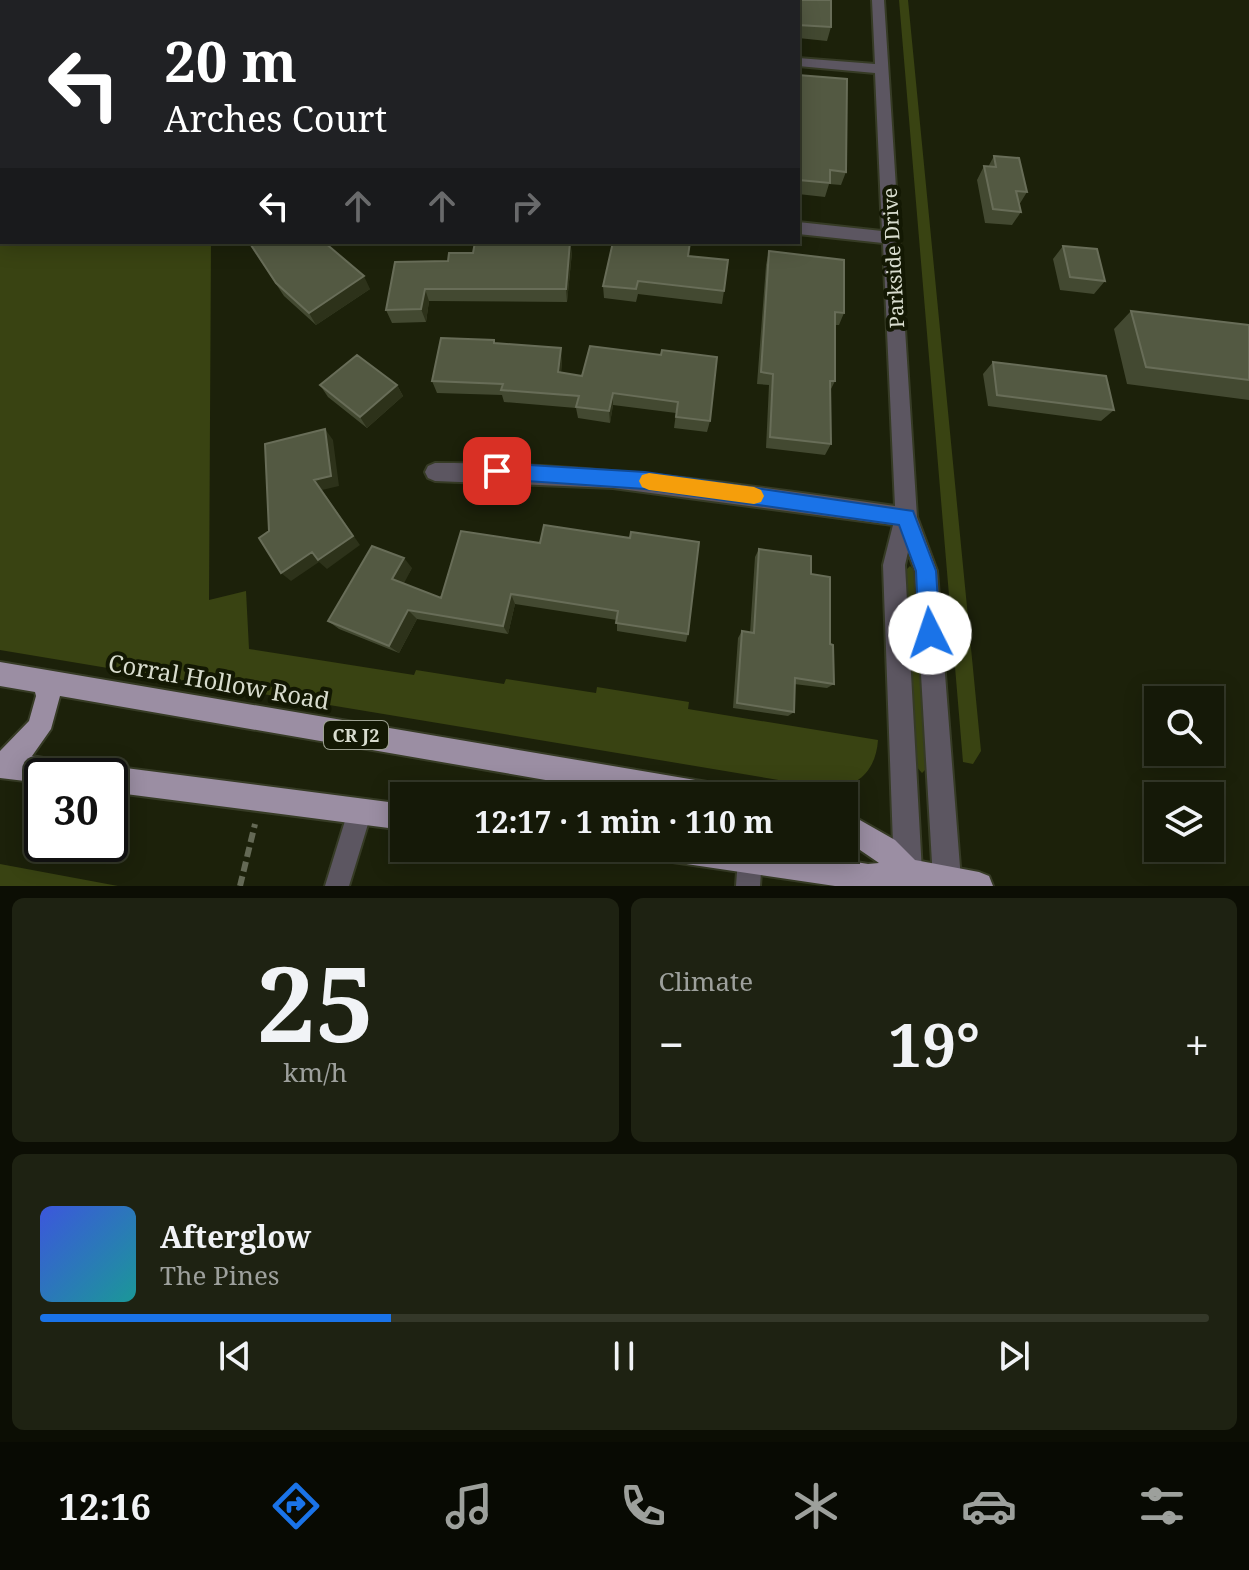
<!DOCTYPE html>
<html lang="en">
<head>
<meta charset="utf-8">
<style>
	body { margin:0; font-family:"Noto Serif",serif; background:#1e2212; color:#f1f3f6; height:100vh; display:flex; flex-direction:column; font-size:30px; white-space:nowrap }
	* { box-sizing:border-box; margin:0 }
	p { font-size:26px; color:#9da09c }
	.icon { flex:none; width:44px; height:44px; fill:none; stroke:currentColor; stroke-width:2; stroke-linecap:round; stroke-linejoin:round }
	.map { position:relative; height:886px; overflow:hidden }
	.drawer { display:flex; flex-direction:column; gap:12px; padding:12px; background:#0c0e04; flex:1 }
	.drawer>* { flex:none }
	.hud { position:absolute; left:0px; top:0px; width:800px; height:244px; box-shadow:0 4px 20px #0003,0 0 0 2px #343829; background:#202124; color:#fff; overflow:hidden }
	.fabs { position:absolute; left:1144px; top:686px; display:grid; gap:16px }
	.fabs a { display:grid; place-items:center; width:80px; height:80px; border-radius:0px; background:#151908; box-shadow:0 4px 20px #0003,0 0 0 2px #343829; font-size:40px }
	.speed { position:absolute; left:24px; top:758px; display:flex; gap:16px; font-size:40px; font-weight:700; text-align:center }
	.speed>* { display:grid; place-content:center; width:104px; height:104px; border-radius:50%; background:#151908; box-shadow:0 4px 20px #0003,0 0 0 2px #343829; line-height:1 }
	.speed .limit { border:4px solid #111; border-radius:12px; background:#fff; color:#111 }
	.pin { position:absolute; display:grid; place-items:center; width:68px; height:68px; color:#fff; margin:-34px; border-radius:16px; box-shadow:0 4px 12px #0006 }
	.me { position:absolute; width:88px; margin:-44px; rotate:356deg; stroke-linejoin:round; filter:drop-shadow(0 0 6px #0008) }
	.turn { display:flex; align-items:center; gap:28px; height:168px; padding:0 32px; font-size:36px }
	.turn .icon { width:104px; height:104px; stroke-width:2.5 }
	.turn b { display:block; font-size:56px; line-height:68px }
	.lanes { display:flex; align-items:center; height:76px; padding:0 32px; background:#0003; justify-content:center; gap:40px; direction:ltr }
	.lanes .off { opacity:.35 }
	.big { font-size:60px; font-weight:700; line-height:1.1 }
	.drawer .tile { flex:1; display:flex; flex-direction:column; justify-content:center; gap:12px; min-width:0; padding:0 28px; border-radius:12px; background:#1e2212 }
	.drawer .dial { align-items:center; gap:0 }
	.dial b { font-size:104px; line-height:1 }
	.song { display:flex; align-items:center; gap:24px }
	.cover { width:96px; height:96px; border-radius:12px; background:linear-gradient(135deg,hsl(230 70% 55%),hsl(180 70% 35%)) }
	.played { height:8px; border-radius:4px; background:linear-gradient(90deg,#1a73e8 30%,#343829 30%) }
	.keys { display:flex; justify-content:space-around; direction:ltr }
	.heat { display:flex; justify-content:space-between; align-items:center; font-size:44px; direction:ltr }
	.drawer .tiles { flex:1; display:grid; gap:12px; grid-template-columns:1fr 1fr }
	.tile:last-child { grid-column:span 2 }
	.trip { position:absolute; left:390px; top:782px; width:468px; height:80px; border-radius:0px; background:#151908; box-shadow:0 4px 20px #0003,0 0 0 2px #343829; font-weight:700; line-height:80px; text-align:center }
	.dock { display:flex; height:128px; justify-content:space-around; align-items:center; background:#080a03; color:#9da09c }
	.dock .icon { width:56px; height:56px }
	.dock .selected { color:#1a73e8 }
	.dock b { font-size:36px; color:#f1f3f6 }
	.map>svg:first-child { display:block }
	.green { fill:#394312 }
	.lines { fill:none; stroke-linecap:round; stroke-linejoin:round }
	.lane-casing { stroke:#363b25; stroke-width:4 }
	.street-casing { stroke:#363b25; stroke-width:4 }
	.primary-casing { stroke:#363b25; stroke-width:4 }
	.path { stroke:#646955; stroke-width:6; stroke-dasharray:10 5; stroke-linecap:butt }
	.lane { fill:#5c5661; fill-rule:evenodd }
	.street { fill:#5c5661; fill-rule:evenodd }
	.primary { fill:#9b8ea3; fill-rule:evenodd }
	.wall { fill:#434931 }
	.shaded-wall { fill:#2d321a }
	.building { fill:#535942; stroke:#686d58; stroke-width:2 }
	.route { fill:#1a73e8; stroke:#114b97; stroke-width:2 }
	.slow { fill:#f59e0b }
	.labels { text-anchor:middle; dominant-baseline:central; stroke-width:8; stroke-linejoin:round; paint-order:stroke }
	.shield { fill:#131803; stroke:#9da191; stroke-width:2 }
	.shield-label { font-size:18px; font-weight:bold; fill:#d8dcce }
	.street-label { font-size:20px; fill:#d8dcce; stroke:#131803 }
	.near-street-label { font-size:24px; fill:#d8dcce; stroke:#131803 }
</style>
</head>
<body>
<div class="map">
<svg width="1249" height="886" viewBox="0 0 1249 886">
	<rect width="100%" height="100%" fill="#1c210a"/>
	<path class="green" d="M0 0H211L2 2V242H211L209 600 246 591 249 649 414 675 416 670 504 684 506 679 596 693 597 687 689 702 688 709 878 740C876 770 858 789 827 788L0 650Z
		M899 0H908L981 751 973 764 963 762Z
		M910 566 916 572 928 767 922 773 914 764 905 571Z
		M0 864 118 886H0Z"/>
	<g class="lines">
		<defs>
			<path id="lane" d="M360 799 368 803 372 811 349 886H325L348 811 352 803Z
				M745 848 759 849 762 858 760 886H736L738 858Z"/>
			<path id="street" d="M340 0H352L353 2H341Z
				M872 0H884L917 517 937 571 961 880 958 886H936L933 880 915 571 908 552 905 565 922 872 918 882 908 886 898 882 894 872 883 565 893 525 613 488 435 481 428 478 425 472 428 466 435 463C590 463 742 484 895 506L883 243 798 234V222L882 231 875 73 798 66V58L875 64Z"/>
			<path id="primary" d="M0 662 713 783 722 787 726 796H638L60 696 51 729 32 756 93 767 97 776H42V783L0 778V751L29 721 36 696 35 692 0 686Z
				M110 766 404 804V830L110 792V776H98L101 770Z
				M844 811 895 840 915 860 979 872 989 876 993 886H835L666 861 657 857 653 848H771L868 864 879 863 844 839Z"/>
		</defs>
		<use href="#lane" class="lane-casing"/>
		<use href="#street" class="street-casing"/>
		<use href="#primary" class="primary-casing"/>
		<path class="path" d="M240 886 255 824"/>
		<use href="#lane" class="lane"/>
		<use href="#street" class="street"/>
		<use href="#primary" class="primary"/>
	</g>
	<path class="wall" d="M541 0H595V2H543Z
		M602 0H831V27L827 41 798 38V2H602Z
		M798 75 846 172 841 185 829 184 825 197 798 194Z
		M994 156 1027 192 1019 205 1021 212 1012 225 985 223 977 180 984 166 988 167Z
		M248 242 370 289 316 325 284 296Z
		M1063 246 1105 281 1094 294 1060 290 1053 259Z
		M769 251 844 313 839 325H835V381L830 391 831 444 825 455 766 448 769 385 757 384 766 265Z
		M572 252 567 302 429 301 426 322 392 323 386 310 448 261Z
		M689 256 724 291 722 304 638 294 636 302 604 298 603 286Z
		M1131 311 1249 325V400L1127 384 1114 329Z
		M495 343 562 360 561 373 582 376 590 346 710 421 707 432 674 428 676 413 613 405 610 423 578 418 576 408 504 402 502 395 437 393 432 381Z
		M993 362 1114 410 1101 421 988 406 983 374Z
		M320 385H397L403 396 367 428 328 397Z
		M461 531 688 634 686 642 617 631V620L515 604 508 634 417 619 399 653 339 629 328 621 412 568 403 583 441 598Z
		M759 549 811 574 830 644 834 684 827 688 794 684V712L788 716 733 708 738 638 742 631 750 633 755 557Z"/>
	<path class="shaded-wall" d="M580 0H595V2H575Z
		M570 242 572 252 567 302 566 289Z
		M364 276 370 289 316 325 309 313Z
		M425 289 429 301 426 322 421 309Z
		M561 348 562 360 560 384 558 372Z
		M397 385 403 396 367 428 360 417Z
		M613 393V405L610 423 609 411Z
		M325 429 333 440 339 486 322 490 360 545 327 569 319 562 291 581 281 573 314 480Z
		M404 558 412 568 401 589 392 579Z
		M511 594 515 604 508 634 503 626Z
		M408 610 417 619 399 653 389 646Z"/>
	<path class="building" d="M254 0H302V2H254Z
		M390 0H443L444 2H391Z
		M499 0H522L523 2H495Z
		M557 0H580L575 2H559Z
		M602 0H831V27L798 25V2H622Z
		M798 75 847 79 846 172 830 170V183L799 180Z
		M994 156 1019 158 1027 192 1016 191 1021 212 993 209 984 166 996 167Z
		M249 242H324L364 276 309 313 276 283Z
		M475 242H570L566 289H425L421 309 386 310 395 262 448 261 449 253H473Z
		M613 242H690L688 256 728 260 724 291 638 281 636 289 603 286Z
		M1063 246 1097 249 1105 281 1070 277Z
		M769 251 844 260V313L835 312V381H830L831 444 770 437 773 374 761 372Z
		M1131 311 1249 325V380L1146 367Z
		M441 338 494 340V343L561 348 558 372 582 376 590 346 661 355 662 350 717 357 710 421 676 417 678 402 613 393 609 411 576 407 579 396 501 390 503 384 432 381Z
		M357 355 397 385 360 417 320 385Z
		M993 362 1106 376 1114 410 997 395Z
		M325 429 331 476 314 480 353 536 318 560 312 552 281 573 259 538 269 531 265 444Z
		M544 525 630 538 631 532 699 542 688 634 616 623 618 611 511 594 503 626 408 610 389 646 328 621 372 546 404 558 392 579 441 598 461 531 540 543Z
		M759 549 811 556V574L830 577V644L833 645 834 684 795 678 794 712 737 703 742 631 754 633Z"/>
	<path class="route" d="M497 463 645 472 913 511 936 571 940 633 937 641 930 644 922 641 919 633 916 571 899 525 645 489 497 479 491 477 488 471 491 465Z"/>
	<path class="slow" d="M649 473 754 487 761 490 764 496 761 502 754 504 649 490 642 487 639 481 642 475Z"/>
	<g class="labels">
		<rect class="shield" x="324" y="721" width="64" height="28" rx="6"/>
		<g class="shield-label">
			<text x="356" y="735">CR J2</text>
		</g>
		<g class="street-label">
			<text transform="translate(893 258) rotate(-93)">Parkside Drive</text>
		</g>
		<g class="near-street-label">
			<text transform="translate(219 681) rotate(10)">Corral Hollow Road</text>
		</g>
	</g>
</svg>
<div class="fabs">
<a><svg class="icon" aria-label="search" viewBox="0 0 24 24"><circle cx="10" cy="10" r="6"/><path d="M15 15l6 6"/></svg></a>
<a><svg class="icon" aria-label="layers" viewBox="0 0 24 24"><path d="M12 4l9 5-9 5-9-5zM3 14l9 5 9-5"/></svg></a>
</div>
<div class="speed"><div class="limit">30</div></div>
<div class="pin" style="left:497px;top:471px;background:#d93025"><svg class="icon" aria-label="arrive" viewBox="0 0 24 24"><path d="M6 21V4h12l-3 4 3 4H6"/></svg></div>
<svg class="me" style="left:930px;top:633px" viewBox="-20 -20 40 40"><circle r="19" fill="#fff"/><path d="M0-13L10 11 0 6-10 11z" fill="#1a73e8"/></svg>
<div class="trip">12:17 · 1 min · 110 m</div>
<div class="hud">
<div class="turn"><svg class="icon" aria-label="left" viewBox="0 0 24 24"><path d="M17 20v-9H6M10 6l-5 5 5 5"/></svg><div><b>20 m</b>Arches Court</div></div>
<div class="lanes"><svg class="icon" aria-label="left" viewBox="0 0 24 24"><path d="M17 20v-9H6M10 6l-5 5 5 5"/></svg><svg class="icon off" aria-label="ahead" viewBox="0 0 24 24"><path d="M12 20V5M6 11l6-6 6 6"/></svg><svg class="icon off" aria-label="ahead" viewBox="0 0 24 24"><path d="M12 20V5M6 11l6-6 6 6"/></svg><svg class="icon off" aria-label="right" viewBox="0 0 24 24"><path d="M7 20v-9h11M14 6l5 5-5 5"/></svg></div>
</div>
</div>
<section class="drawer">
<div class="tiles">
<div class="tile dial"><b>25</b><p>km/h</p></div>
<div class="tile"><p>Climate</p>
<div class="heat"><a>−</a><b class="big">19°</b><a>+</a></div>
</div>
<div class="tile">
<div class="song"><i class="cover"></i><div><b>Afterglow</b><p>The Pines</p></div></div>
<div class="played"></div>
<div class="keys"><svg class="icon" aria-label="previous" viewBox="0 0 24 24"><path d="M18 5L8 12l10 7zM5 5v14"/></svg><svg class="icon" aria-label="pause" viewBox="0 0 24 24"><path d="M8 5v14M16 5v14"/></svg><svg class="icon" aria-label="next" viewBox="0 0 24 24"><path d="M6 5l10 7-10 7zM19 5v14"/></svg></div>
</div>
</div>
</section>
<nav class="dock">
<b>12:16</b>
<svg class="icon selected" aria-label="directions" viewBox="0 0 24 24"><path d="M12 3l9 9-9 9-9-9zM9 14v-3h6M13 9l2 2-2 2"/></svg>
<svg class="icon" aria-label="music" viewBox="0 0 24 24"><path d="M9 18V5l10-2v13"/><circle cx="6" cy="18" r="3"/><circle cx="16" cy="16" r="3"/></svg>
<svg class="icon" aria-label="phone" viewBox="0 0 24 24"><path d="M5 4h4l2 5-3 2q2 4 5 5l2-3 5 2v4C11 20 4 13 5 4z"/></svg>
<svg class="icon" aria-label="climate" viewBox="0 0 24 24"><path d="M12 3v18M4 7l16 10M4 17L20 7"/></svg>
<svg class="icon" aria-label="car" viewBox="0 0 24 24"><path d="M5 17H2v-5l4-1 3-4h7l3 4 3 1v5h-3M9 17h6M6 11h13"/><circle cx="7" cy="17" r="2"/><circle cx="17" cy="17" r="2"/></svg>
<svg class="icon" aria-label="filters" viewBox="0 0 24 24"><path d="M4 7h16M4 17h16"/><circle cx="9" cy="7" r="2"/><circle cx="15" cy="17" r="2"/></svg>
</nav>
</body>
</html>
